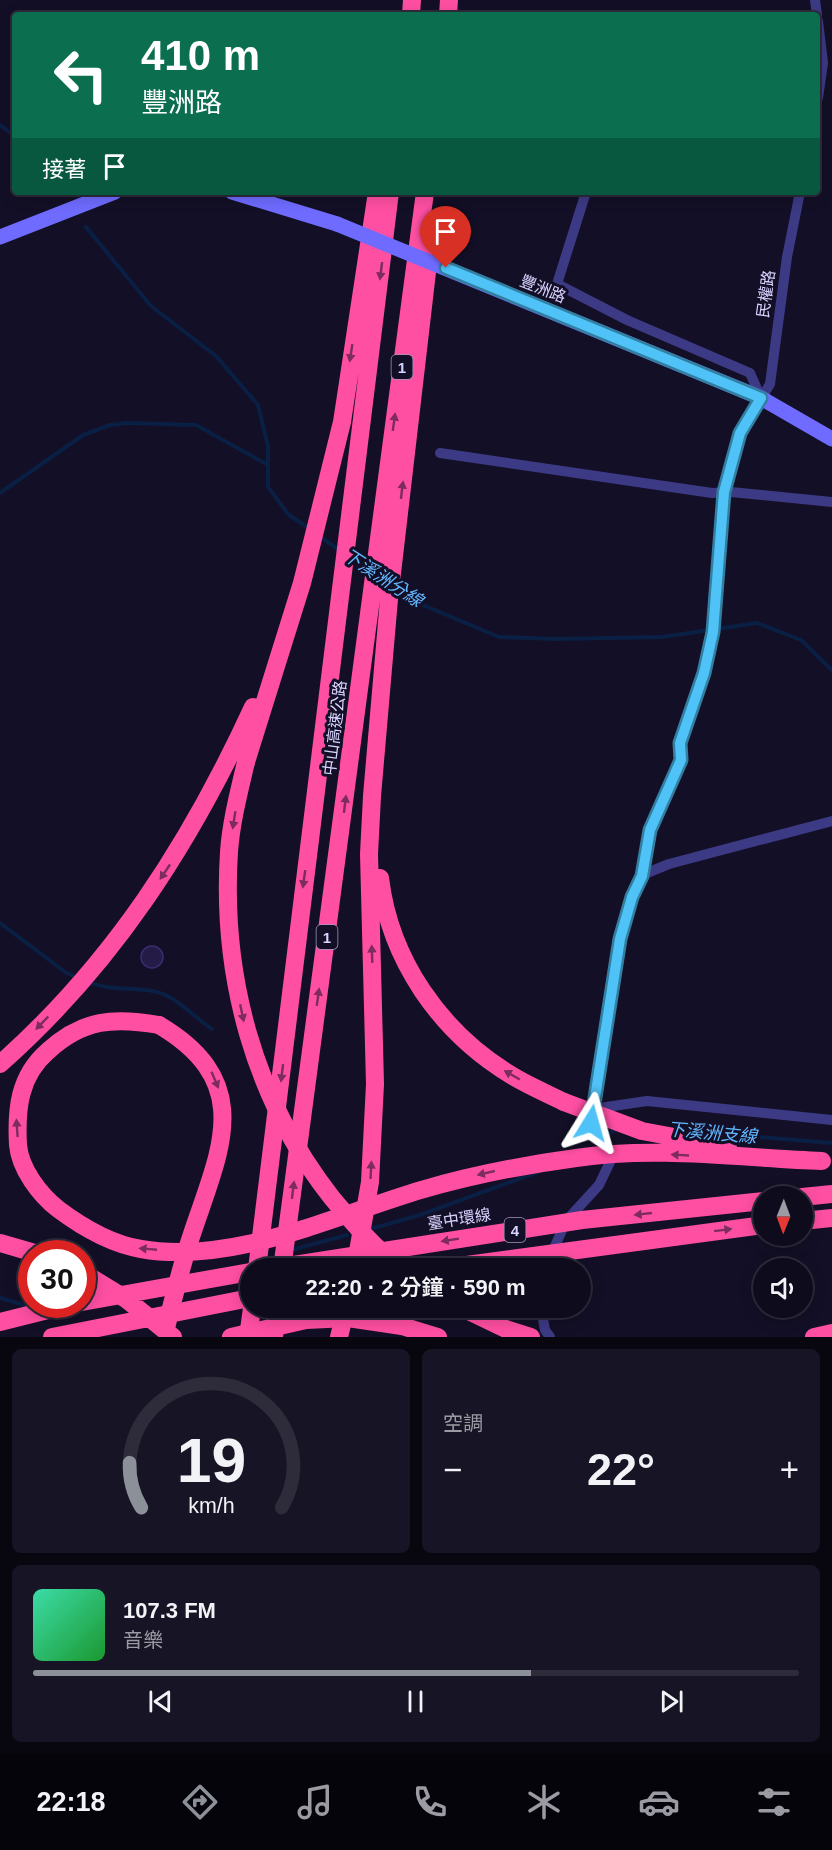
<!DOCTYPE html>
<html lang="zh-TW">
<head>
<meta charset="utf-8">
<style>
	body { margin:0; font-family:Arial,"Noto Sans TC",sans-serif; background:#171425; color:#f1f3f6; height:100vh; display:flex; flex-direction:column; font-size:22px; white-space:nowrap }
	* { box-sizing:border-box; margin:0 }
	p { font-size:20px; color:#9b9ba3 }
	.icon { flex:none; width:33px; height:33px; fill:none; stroke:currentColor; stroke-width:2; stroke-linecap:round; stroke-linejoin:round }
	.map { position:relative; height:1337px; overflow:hidden }
	.details { display:flex; flex-direction:column; gap:12px; padding:12px; background:#08060f; flex:1 }
	.details>* { flex:none }
	.top-card { position:absolute; left:12px; top:12px; width:808px; height:183px; border-radius:6px; box-shadow:0 3px 15px #0003,0 0 0 2px #2e2b3b; background:#0b6e4f; color:#fff; overflow:hidden }
	.needle { width:39px; rotate:181deg }
	.tools { position:absolute; left:753px; top:1186px; display:grid; gap:12px }
	.tools a { display:grid; place-items:center; width:60px; height:60px; border-radius:50%; background:#0e0b1c; box-shadow:0 3px 15px #0003,0 0 0 2px #2e2b3b; font-size:30px }
	.speed { position:absolute; left:18px; top:1240px; display:flex; gap:12px; font-size:30px; font-weight:700; text-align:center }
	.speed>* { display:grid; place-content:center; width:78px; height:78px; border-radius:50%; background:#0e0b1c; box-shadow:0 3px 15px #0003,0 0 0 2px #2e2b3b; line-height:1 }
	.speed .limit { border:9px solid #d22; background:#fff; color:#111 }
	.pin { position:absolute; display:grid; place-items:center; width:51px; height:51px; color:#fff; margin:-62px -26px; border-radius:50% 50% 50% 0; rotate:-45deg; box-shadow:0 0 6px #0007 }
	.pin .icon { rotate:45deg }
	.me { position:absolute; width:66px; margin:-33px; rotate:8deg; stroke-linejoin:round; filter:drop-shadow(0 0 4px #0008) }
	.turn { display:flex; align-items:center; gap:21px; height:126px; padding:0 30px; font-size:27px }
	.turn .icon { width:78px; height:78px; stroke-width:2.5 }
	.turn b { display:block; font-size:42px; line-height:51px }
	.then { display:flex; align-items:center; height:57px; padding:0 30px; background:#0003; gap:12px; font-size:22px }
	.big { font-size:45px; font-weight:600; line-height:1.1 }
	.details .tile { flex:1; display:flex; flex-direction:column; justify-content:center; gap:9px; min-width:0; padding:0 21px; border-radius:9px; background:#171425 }
	.details .dial { align-items:center; gap:0 }
	.dial svg { height:156px; overflow:visible; fill:none; stroke:#2e2b3b; stroke-width:7; stroke-linecap:round; text-anchor:middle }
	.dial text { fill:#f1f3f6; stroke:none }
	.song { display:flex; align-items:center; gap:18px }
	.cover { width:72px; height:72px; border-radius:9px; background:linear-gradient(135deg,hsl(160 70% 55%),hsl(130 70% 35%)) }
	.played { height:6px; border-radius:3px; background:linear-gradient(90deg,#8c9099 65%,#2e2b3b 65%) }
	.keys { display:flex; justify-content:space-around; direction:ltr }
	.heat { display:flex; justify-content:space-between; align-items:center; font-size:33px; direction:ltr }
	.details .tiles { flex:1; display:grid; gap:12px; grid-template-columns:1fr 1fr }
	.tile:last-child { grid-column:span 2 }
	.trip { position:absolute; left:240px; top:1258px; width:351px; height:60px; border-radius:30px; background:#0e0b1c; box-shadow:0 3px 15px #0003,0 0 0 2px #2e2b3b; font-weight:600; line-height:60px; text-align:center }
	.dock { display:flex; height:96px; justify-content:space-around; align-items:center; background:#06040b; color:#9b9ba3 }
	.dock .icon { width:42px; height:42px }
	.dock .on { color:#8c9099 }
	.dock b { font-size:27px; color:#f1f3f6 }
	.map>svg:first-child { display:block }
	.lines { fill:none; stroke-linecap:round; stroke-linejoin:round }
	.stream { stroke:#0a1f44; stroke-width:4 }
	.building { fill:#241b47; stroke:#3b2d73; stroke-width:1.5 }
	.street { stroke:#3d3a85; stroke-width:10 }
	.secondary { stroke:#6f6bff; stroke-width:15 }
	.highway { stroke:#ff4fa3; stroke-width:18 }
	.secondary-bridge { stroke:#6f6bff; stroke-width:15 }
	.highway-bridge { stroke:#ff4fa3; stroke-width:18 }
	.oneway { fill:#7d2c5e }
	.route-casing { stroke:#337fa1; stroke-width:15 }
	.route { stroke:#4fc3f7; stroke-width:10 }
	.labels { text-anchor:middle; dominant-baseline:central; stroke-width:6; stroke-linejoin:round; paint-order:stroke }
	.shield { fill:#130f26; stroke:#9e99be; stroke-width:1.5 }
	.shield-label { font-size:15px; font-weight:bold; fill:#d9d4ff }
	.street-label { font-size:16px; fill:#d9d4ff; stroke:#130f26 }
	.water-label { font-size:18px; font-style:italic; fill:#62b6ff; stroke:#130f26 }
</style>
</head>
<body>
<div class="map">
<svg width="832" height="1337" viewBox="0 0 832 1337">
	<rect width="100%" height="100%" fill="#130f26"/>
	<g class="lines">
		<path class="stream" d="M0 125 15 136
			M86 227 151 306 216 356 258 405 268 446V487L289 515 310 529
			M0 493 83 435 110 425 128 423 196 425 268 465
			M318 535 339 550
			M350 557 369 570
			M395 588 416 602 499 637 555 639 662 637 757 623 801 640 832 670
			M0 923 65 972 78 978
			M88 982C110 991 131 987 153 991 177 996 192 1016 212 1029
			M697 1132 832 1143
			M596 1142 618 1128
			M367 1230 420 1215 538 1172
			M295 1249 347 1235
			M0 1298 24 1305 32 1304"/>
	</g>
	<path class="building" d="M141 957a11 11 0 1 1 22 0a11 11 0 1 1-22 0Z"/>
	<g class="lines">
		<path class="street" d="M815 0 817 15
			M818 21 823 63 818 98
			M586 192 557 284 627 320 750 373 761 398
			M440 453 712 493 731 492 832 502
			M642 875 669 864 832 821
			M593 1109 647 1101 832 1120
			M545 1269 566 1221 599 1185 611 1160 602 1139 591 1123 620 939 632 897 642 875 650 830 681 761 679 743 709 653 713 632 724 493 740 433 770 384 787 257 800 192
			M541 1308 545 1330 550 1337"/>
		<path class="secondary" d="M232 192 337 224
			M0 237 115 192
			M742 390 761 398 832 439"/>
		<path class="highway" d="M411 15 412 0
			M448 15 449 0
			M246 762 302 583 342 422 377 192
			M380 878C390 960 440 1032 511 1075 527 1085 546 1093 564 1102
			M159 1025C260 1085 217 1155 189 1243 180 1271 173 1300 166 1328
			M0 1064C113 964 190 844 253 707
			M802 1197 832 1194
			M802 1221 832 1218
			M0 1243 38 1254
			M257 1269 390 192
			M282 1269 425 192
			M355 1269 370 1182 375 1084 369 854 372 796 389 599 432 229
			M462 1308 506 1329 531 1337
			M0 1322 68 1305
			M402 1326 438 1337
			M248 1337 252 1308
			M274 1337 277 1308
			M339 1337 346 1308
			M814 1337 832 1333"/>
		<path class="secondary-bridge" d="M337 224 742 390"/>
		<path class="highway-bridge" d="M246 762C239 792 231 822 229 852 221 976 254 1099 332 1198 353 1223 376 1250 402 1269
			M159 1025C114 1017 83 1019 48 1051 19 1076 16 1109 18 1145 20 1169 40 1195 58 1209 82 1227 111 1244 141 1249 232 1265 334 1216 421 1190 472 1175 524 1165 576 1158 656 1146 742 1158 822 1161
			M564 1102 642 1131 728 1147
			M268 1269 582 1220 764 1201
			M437 1269 764 1225
			M82 1272 126 1299 173 1337
			M82 1302 250 1272
			M52 1337 250 1298
			M231 1337 306 1320 348 1318 402 1326"/>
	</g>
	<defs><path id="oneway-solid" d="M-6-.8H1V-3.2L6.5 0L1 3.2V.8H-6Z" transform="scale(1.5)"/></defs>
	<g class="oneway">
		<use href="#oneway-solid" transform="translate(381 271) rotate(97)"/>
		<use href="#oneway-solid" transform="translate(351 353) rotate(99)"/>
		<use href="#oneway-solid" transform="translate(394 422) rotate(-82)"/>
		<use href="#oneway-solid" transform="translate(402 490) rotate(-83)"/>
		<use href="#oneway-solid" transform="translate(345 804) rotate(-83)"/>
		<use href="#oneway-solid" transform="translate(234 820) rotate(99)"/>
		<use href="#oneway-solid" transform="translate(165 872) rotate(124)"/>
		<use href="#oneway-solid" transform="translate(304 879) rotate(98)"/>
		<use href="#oneway-solid" transform="translate(372 954) rotate(-92)"/>
		<use href="#oneway-solid" transform="translate(318 997) rotate(-82)"/>
		<use href="#oneway-solid" transform="translate(242 1013) rotate(78)"/>
		<use href="#oneway-solid" transform="translate(42 1023) rotate(134)"/>
		<use href="#oneway-solid" transform="translate(282 1073) rotate(97)"/>
		<use href="#oneway-solid" transform="translate(512 1075) rotate(-150)"/>
		<use href="#oneway-solid" transform="translate(215 1080) rotate(67)"/>
		<use href="#oneway-solid" transform="translate(17 1128) rotate(-94)"/>
		<use href="#oneway-solid" transform="translate(680 1155) rotate(-177)"/>
		<use href="#oneway-solid" transform="translate(371 1170) rotate(-87)"/>
		<use href="#oneway-solid" transform="translate(486 1173) rotate(167)"/>
		<use href="#oneway-solid" transform="translate(293 1190) rotate(-83)"/>
		<use href="#oneway-solid" transform="translate(643 1214) rotate(174)"/>
		<use href="#oneway-solid" transform="translate(723 1230) rotate(-7)"/>
		<use href="#oneway-solid" transform="translate(450 1240) rotate(171)"/>
		<use href="#oneway-solid" transform="translate(148 1249) rotate(-175)"/>
	</g>
	<g class="lines">
		<defs>
			<path id="route" d="M446 268 761 398 740 433 724 492 713 632 704 673 680 743 681 760 650 830 642 876 632 897 620 939 591 1123"/>
		</defs>
		<use href="#route" class="route-casing"/>
		<use href="#route" class="route"/>
	</g>
	<g class="labels">
		<g class="shield">
			<rect x="391.5" y="355" width="21" height="24" rx="4.5"/>
			<rect x="316.5" y="925" width="21" height="24" rx="4.5"/>
			<rect x="504.5" y="1218" width="21" height="24" rx="4.5"/>
		</g>
		<g class="shield-label">
			<text x="402" y="367">1</text>
			<text x="327" y="937">1</text>
			<text x="515" y="1230">4</text>
		</g>
		<g class="street-label">
			<text transform="translate(543 289) rotate(22)">豐洲路</text>
			<text transform="translate(766 294) rotate(-82)">民權路</text>
			<text transform="translate(335 728) rotate(-83)">中山高速公路</text>
			<text transform="translate(459 1219) rotate(-9)">臺中環線</text>
		</g>
		<g class="water-label">
			<text transform="translate(383 578) rotate(33)">下溪洲分線</text>
			<text transform="translate(712 1133) rotate(5)">下溪洲支線</text>
		</g>
	</g>
</svg>
<div class="tools">
<a><svg class="needle" viewBox="-14 -14 28 28"><path d="M0-13l5 13h-10z" fill="#e53935"/><path d="M0 13l5-13h-10z" fill="#9b9ba3"/></svg></a>
<a><svg class="icon" aria-label="sound" viewBox="0 0 24 24"><path d="M4 9h4l5-4v14l-5-4H4zM17 9q2 3 0 6"/></svg></a>
</div>
<div class="speed"><div class="limit">30</div></div>
<div class="pin" style="left:446px;top:268px;background:#d93025"><svg class="icon" aria-label="arrive" viewBox="0 0 24 24"><path d="M6 21V4h12l-3 4 3 4H6"/></svg></div>
<svg class="me" style="left:591px;top:1123px" viewBox="-20 -20 40 40"><path d="M0-17L14 15 0 8-14 15z" fill="#4fc3f7" stroke="#fff" stroke-width="4"/></svg>
<div class="trip">22:20 · 2 分鐘 · 590 m</div>
<div class="top-card">
<div class="turn"><svg class="icon" aria-label="left" viewBox="0 0 24 24"><path d="M17 20v-9H6M10 6l-5 5 5 5"/></svg><div><b>410 m</b>豐洲路</div></div>
<div class="then">接著<svg class="icon" aria-label="arrive" viewBox="0 0 24 24"><path d="M6 21V4h12l-3 4 3 4H6"/></svg></div>
</div>
</div>
<section class="details">
<div class="tiles">
<div class="tile dial"><svg viewBox="0 0 100 80">
<path d="M14 69A42 42 0 1 1 86 69"/>
<path d="M14 69A42 42 0 0 1 8 46" stroke="#8c9099"/>
<text x="50" y="56" font-size="32" font-weight="700">19</text>
<text x="50" y="72" font-size="11">km/h</text>
</svg></div>
<div class="tile"><p>空調</p>
<div class="heat"><a>−</a><b class="big">22°</b><a>+</a></div>
</div>
<div class="tile">
<div class="song"><i class="cover"></i><div><b>107.3 FM</b><p>音樂</p></div></div>
<div class="played"></div>
<div class="keys"><svg class="icon" aria-label="previous" viewBox="0 0 24 24"><path d="M18 5L8 12l10 7zM5 5v14"/></svg><svg class="icon" aria-label="pause" viewBox="0 0 24 24"><path d="M8 5v14M16 5v14"/></svg><svg class="icon" aria-label="next" viewBox="0 0 24 24"><path d="M6 5l10 7-10 7zM19 5v14"/></svg></div>
</div>
</div>
</section>
<nav class="dock">
<b>22:18</b>
<svg class="icon on" aria-label="directions" viewBox="0 0 24 24"><path d="M12 3l9 9-9 9-9-9zM9 14v-3h6M13 9l2 2-2 2"/></svg>
<svg class="icon" aria-label="music" viewBox="0 0 24 24"><path d="M9 18V5l10-2v13"/><circle cx="6" cy="18" r="3"/><circle cx="16" cy="16" r="3"/></svg>
<svg class="icon" aria-label="phone" viewBox="0 0 24 24"><path d="M5 4h4l2 5-3 2q2 4 5 5l2-3 5 2v4C11 20 4 13 5 4z"/></svg>
<svg class="icon" aria-label="climate" viewBox="0 0 24 24"><path d="M12 3v18M4 7l16 10M4 17L20 7"/></svg>
<svg class="icon" aria-label="car" viewBox="0 0 24 24"><path d="M5 17H2v-5l4-1 3-4h7l3 4 3 1v5h-3M9 17h6M6 11h13"/><circle cx="7" cy="17" r="2"/><circle cx="17" cy="17" r="2"/></svg>
<svg class="icon" aria-label="filters" viewBox="0 0 24 24"><path d="M4 7h16M4 17h16"/><circle cx="9" cy="7" r="2"/><circle cx="15" cy="17" r="2"/></svg>
</nav>
</body>
</html>
